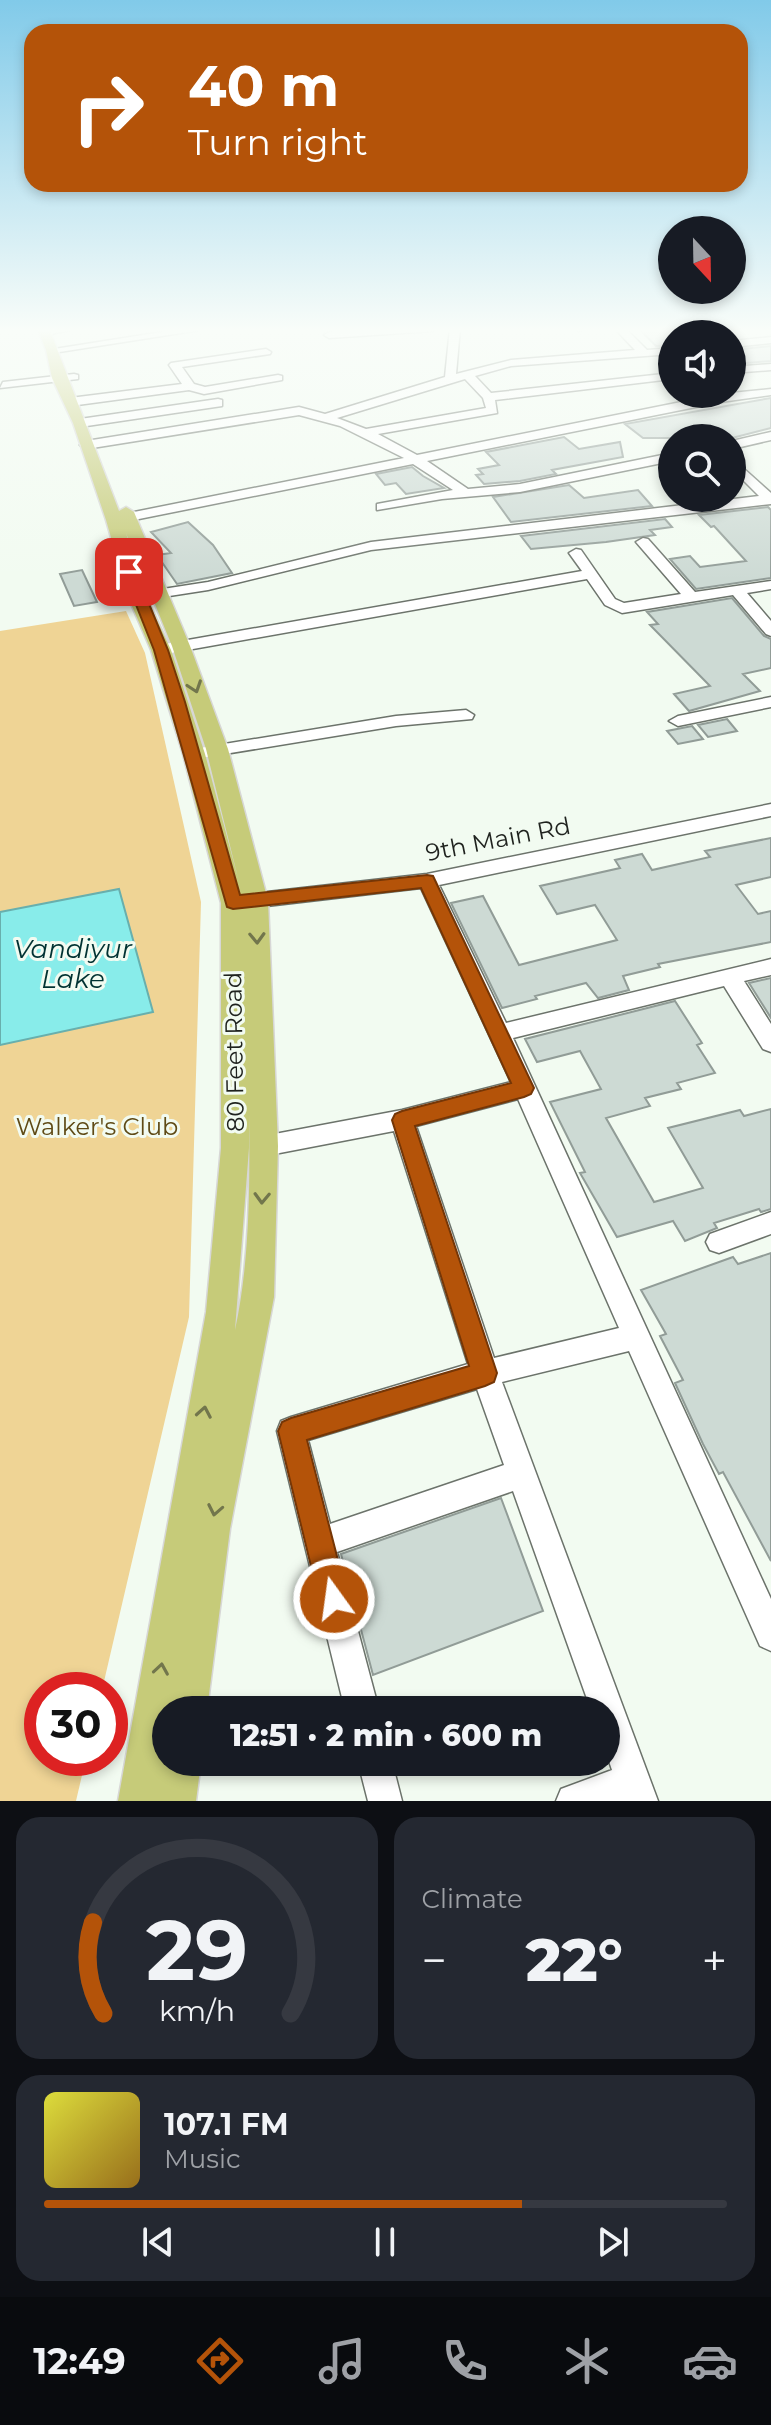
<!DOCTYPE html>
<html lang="en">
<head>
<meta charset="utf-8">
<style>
	body { margin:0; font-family:Montserrat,sans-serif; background:#242831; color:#f1f3f6; height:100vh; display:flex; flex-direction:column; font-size:30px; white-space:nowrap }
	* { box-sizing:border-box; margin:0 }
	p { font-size:26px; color:#9ea1a6 }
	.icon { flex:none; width:44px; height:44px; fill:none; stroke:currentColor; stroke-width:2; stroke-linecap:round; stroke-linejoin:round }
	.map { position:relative; height:1801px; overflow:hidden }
	.side { display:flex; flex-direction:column; gap:16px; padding:16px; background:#0d0f14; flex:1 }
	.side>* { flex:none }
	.guide { position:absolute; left:24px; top:24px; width:724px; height:168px; border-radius:24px; box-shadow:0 4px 12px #0003; background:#b45309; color:#fff; overflow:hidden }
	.needle { width:52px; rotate:158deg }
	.fabs { position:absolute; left:658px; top:216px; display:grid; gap:16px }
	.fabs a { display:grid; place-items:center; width:88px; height:88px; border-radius:50%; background:#171b24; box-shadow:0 4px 12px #0003; font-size:40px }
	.speed { position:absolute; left:24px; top:1672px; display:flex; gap:16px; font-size:40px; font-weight:700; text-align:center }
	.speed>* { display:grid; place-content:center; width:104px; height:104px; border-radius:50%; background:#171b24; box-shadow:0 4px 12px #0003; line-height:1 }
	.speed .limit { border:12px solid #d22; background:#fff; color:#111 }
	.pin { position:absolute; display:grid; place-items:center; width:68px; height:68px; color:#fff; margin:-34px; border-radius:16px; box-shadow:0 4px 12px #0006 }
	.me { position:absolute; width:88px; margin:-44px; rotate:346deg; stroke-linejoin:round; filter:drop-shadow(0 0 6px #0008) }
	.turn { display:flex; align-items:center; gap:28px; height:168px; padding:0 32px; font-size:36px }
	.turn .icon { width:104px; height:104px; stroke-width:2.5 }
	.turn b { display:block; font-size:56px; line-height:68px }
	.big { font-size:60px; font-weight:800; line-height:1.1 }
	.side .tile { flex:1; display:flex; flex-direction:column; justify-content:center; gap:12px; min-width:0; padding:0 28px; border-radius:24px; background:#242831 }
	.side .dial { align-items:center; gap:0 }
	.dial svg { height:208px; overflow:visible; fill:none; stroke:#363941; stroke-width:7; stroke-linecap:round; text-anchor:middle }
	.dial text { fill:#f1f3f6; stroke:none }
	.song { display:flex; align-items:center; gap:24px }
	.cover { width:96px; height:96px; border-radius:12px; background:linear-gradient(135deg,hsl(60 70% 55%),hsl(40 70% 35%)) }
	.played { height:8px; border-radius:4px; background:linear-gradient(90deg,#b45309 70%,#363941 70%) }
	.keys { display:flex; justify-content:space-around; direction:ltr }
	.heat { display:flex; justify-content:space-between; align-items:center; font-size:44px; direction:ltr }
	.side .tiles { flex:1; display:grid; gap:16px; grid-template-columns:1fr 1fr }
	.tile:last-child { grid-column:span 2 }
	.trip { position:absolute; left:152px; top:1696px; width:468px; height:80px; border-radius:40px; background:#171b24; box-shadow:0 4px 12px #0003; font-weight:800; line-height:80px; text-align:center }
	.tab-bar { display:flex; height:128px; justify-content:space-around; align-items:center; background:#090b0e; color:#9ea1a6 }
	.tab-bar .icon { width:56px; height:56px }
	.tab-bar .on { color:#b45309 }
	.tab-bar b { font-size:36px; color:#f1f3f6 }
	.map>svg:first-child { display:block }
	.green { fill:#efd495 }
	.water { fill:#88ecea; stroke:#68afad; stroke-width:2 }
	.building { fill:#cddad4; stroke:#919c97; stroke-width:2 }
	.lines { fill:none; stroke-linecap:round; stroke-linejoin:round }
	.minor-casing { stroke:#6c736b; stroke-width:3 }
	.major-casing { stroke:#d7d7d6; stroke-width:3 }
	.minor { fill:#fff; fill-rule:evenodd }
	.major { fill:#c6cb79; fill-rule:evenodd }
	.oneway { stroke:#72764c }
	.route { fill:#b45309; stroke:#753606; stroke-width:2 }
	.labels { text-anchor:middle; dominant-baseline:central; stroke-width:6; stroke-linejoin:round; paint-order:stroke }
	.street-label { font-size:24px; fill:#1f221e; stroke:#f2fbf1 }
	.park-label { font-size:24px; fill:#5f4a15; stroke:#f2fbf1 }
	.water-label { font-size:26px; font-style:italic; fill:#003232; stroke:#f2fbf1 }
</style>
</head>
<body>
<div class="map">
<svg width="771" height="1801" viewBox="0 0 771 1801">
	<rect width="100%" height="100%" fill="#f2fbf1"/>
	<path class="green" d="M126 611 145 653 201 902 189 1317 102 1690H42V1758H86L76 1801H0V1045L152 1012 119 890 0 912V631Z"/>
	<path class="water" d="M119 889 153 1012 0 1045V912Z"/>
	<path class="building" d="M638 328H672V345L656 346Z
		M771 346V361L735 364 732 361V350Z
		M771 398V428L732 438H643L625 424Z
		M564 437 579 449 620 442 623 457 552 470 556 474 520 481 484 484 476 475 483 474 478 469 499 465 486 452Z
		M412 467 423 476 444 488 406 494 396 483 385 485 376 474Z
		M569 485 584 498 638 490 652 506 511 522 493 497Z
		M768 507 771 510V578L696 589 670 559 690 556 700 567 746 561 714 526 711 527 699 515Z
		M665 519 672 527 650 530 655 535 606 542 531 549 521 536Z
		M188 522 213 545 232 573 177 584 157 555 171 553 151 532Z
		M82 570 97 602 74 606 60 574Z
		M732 598 764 636 771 639V668L743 674 760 691 689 711 674 694 710 686 650 625 658 624 647 612Z
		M727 719 737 731 708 737 698 725Z
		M692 726 703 739 678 744 667 731Z
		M771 838V877L736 885 758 914 771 911V942L658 964 660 967 623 976 629 990 598 998 586 983 535 996 537 999 502 1008 451 903 483 896 519 965 617 940 595 905 557 914 540 886 620 868 615 860 642 854 652 870 710 857 705 851Z
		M771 978V1018L749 983Z
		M675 1001 702 1043 697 1045 715 1073 677 1083 681 1089 645 1098 650 1106 606 1118 654 1202 703 1188 668 1128 740 1110 744 1116 771 1109V1209L761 1212 759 1209 714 1223 717 1228 685 1241 673 1221 617 1237 580 1173 585 1172 550 1102 601 1089 580 1051 537 1062 525 1039Z
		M771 1253V1561L723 1472 719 1474 703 1444 675 1383 683 1380 660 1336 666 1334 641 1290 733 1257 738 1264Z
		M501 1498 543 1611 373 1675 341 1554Z"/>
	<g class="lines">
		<defs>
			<path id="minor" d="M53 328H81L45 335 40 332Z
				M187 328H213L53 353 48 350Z
				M389 328H438L433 331 329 338 324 335 329 332Z
				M450 328H460L456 374 511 360 635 350 614 328H625L647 350 672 348V354L511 366 475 376 491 393 672 373V379L495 400 497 413 378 434 417 455 721 394 771 389V395L721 402 427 461 468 489 520 484 672 453V461L520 492 442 499 377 510V504L453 490 413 464 114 524 107 520 114 516 404 458 340 426 299 415 86 449 80 445 86 441 299 407 325 414 445 377ZM465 379 483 398 486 408 366 429 337 418Z
				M573 328H589L578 331Z
				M771 337V343L732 347V341Z
				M266 349 271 352 270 354 182 367 194 384 205 387 278 375 282 376V380L204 394 189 390 70 406 64 402 70 398 182 384 169 365 171 363Z
				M771 364V370L732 373V367Z
				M74 374 78 375V379L0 388 3 382Z
				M218 399 222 400V406L80 427 74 423 80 419Z
				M771 432V440L732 449V441Z
				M732 458 771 493V504L371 550 208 590 137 601 130 597 137 593 208 582 371 542 759 496 732 469Z
				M643 538 648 539 695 592 771 581V589L747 593 771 621V636L766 634 733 595 622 613 605 605 587 579 165 654 157 649 165 644 582 571 569 553 576 549 581 550 615 599 624 603 681 594 636 542Z
				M771 697V707L678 726 669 721 678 716Z
				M466 710 474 715 472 719 396 726 194 759 185 754 194 749 396 716Z
				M771 804V816L439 885 506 1023 771 959V975L744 981 771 1024V1052L763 1049 724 986 513 1038 771 1599V1651L760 1646 629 1351 502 1382 658 1801H556L561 1789 612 1770 606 1752V1710H591L513 1491 337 1552 379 1710H345L277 1431 281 1421 291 1417 468 1364 394 1131 264 1156 255 1153 252 1146 255 1139 264 1136 402 1110 511 1082 421 888 241 909 231 902 241 895 427 874ZM518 1099 619 1328 494 1358 416 1126ZM477 1389 504 1465 330 1524 308 1440Z
				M771 1212V1234L719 1253 710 1250 706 1242 710 1234Z
				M358 1762H392L402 1801H368Z"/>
			<path id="major" d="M37 328H49L119 511 126 507 134 512 190 646 228 749 268 901 278 1146 274 1297 230 1529 207 1710H166V1762H201L196 1801H118L206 1312 221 1148V903L183 754 151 650 128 597 106 520 73 423 52 378 46 350ZM126 533 172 646 206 749 239 882 205 754 171 650 146 597ZM249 1113C250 1184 250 1261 235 1330L249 1148Z"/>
		</defs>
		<use href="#minor" class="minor-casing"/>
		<use href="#major" class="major-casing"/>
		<use href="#minor" class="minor"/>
		<use href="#major" class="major"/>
	</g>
	<defs><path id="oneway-chevron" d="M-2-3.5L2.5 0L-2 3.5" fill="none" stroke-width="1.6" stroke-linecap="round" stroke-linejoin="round" transform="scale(2)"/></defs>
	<g class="oneway">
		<use href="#oneway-chevron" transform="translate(195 687) rotate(71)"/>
		<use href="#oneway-chevron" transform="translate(257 938) rotate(88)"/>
		<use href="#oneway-chevron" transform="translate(262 1198) rotate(92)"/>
		<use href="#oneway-chevron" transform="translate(204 1412) rotate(-80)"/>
		<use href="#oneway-chevron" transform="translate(215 1510) rotate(101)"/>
		<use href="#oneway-chevron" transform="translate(161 1669) rotate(-81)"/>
	</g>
	<linearGradient id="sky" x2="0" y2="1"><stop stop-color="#81cae9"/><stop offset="0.57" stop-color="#f9fdf9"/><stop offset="1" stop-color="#f9fdf9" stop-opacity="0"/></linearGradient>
	<rect width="771" height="580" fill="url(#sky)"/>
	<path class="route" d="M125 569 136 572 168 650 185 702 240 895 427 875 433 876 534 1088 531 1094 524 1097 415 1126 497 1373 494 1382 485 1386 307 1440 348 1599 344 1609 334 1613 324 1609 319 1599 278 1431 282 1422 291 1418 469 1366 392 1120 395 1114 402 1111 511 1083 421 888 233 909 227 907 154 650 123 572Z"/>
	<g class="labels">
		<g class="street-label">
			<text transform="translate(498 839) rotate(-11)">9th Main Rd</text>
			<text transform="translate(234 1052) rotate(-91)">80 Feet Road</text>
		</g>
		<g class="park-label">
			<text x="97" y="1126">Walker's Club</text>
		</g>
		<g class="water-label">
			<text x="73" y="949">Vandiyur<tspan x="73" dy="30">Lake</tspan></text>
		</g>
	</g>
</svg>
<div class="fabs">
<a><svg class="needle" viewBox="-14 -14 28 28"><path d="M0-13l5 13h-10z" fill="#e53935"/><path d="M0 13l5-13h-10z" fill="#9ea1a6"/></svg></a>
<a><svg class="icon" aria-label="sound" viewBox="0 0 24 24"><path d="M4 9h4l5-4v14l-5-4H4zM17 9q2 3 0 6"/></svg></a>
<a><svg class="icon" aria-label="search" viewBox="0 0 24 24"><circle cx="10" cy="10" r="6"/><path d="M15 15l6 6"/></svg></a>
</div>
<div class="speed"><div class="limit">30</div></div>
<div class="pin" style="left:129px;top:572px;background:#d93025"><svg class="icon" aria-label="arrive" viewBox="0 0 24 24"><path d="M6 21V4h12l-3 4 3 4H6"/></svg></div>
<svg class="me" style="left:334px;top:1599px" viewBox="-20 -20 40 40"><circle r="17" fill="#b45309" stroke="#fff" stroke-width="3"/><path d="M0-11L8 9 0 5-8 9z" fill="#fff"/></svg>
<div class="trip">12:51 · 2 min · 600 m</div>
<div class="guide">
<div class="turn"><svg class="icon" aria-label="right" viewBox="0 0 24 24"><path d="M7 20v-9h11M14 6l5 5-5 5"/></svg><div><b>40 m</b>Turn right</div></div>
</div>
</div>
<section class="side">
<div class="tiles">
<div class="tile dial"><svg viewBox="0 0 100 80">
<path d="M14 69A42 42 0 1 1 86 69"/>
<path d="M14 69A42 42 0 0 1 10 34" stroke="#b45309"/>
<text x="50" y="56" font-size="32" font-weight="700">29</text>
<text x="50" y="72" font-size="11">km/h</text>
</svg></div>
<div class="tile"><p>Climate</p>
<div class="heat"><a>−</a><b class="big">22°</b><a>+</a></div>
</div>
<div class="tile">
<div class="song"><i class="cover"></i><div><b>107.1 FM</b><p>Music</p></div></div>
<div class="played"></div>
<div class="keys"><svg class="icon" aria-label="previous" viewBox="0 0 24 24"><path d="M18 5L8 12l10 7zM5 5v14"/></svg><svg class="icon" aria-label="pause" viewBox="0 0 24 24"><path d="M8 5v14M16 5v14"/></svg><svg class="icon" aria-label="next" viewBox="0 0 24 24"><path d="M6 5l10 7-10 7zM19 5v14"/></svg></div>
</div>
</div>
</section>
<nav class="tab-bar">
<b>12:49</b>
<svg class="icon on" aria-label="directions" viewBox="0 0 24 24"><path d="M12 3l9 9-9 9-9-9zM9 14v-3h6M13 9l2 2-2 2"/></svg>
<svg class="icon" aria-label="music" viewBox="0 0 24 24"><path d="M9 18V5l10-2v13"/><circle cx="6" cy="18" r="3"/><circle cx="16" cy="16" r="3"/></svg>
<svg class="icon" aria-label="phone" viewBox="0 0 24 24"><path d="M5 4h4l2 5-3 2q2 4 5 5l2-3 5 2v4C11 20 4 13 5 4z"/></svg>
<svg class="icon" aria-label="climate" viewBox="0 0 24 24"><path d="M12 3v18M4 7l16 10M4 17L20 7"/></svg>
<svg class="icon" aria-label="car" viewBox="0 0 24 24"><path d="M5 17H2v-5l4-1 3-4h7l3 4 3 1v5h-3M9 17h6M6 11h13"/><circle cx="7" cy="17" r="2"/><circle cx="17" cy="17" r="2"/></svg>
</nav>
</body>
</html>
